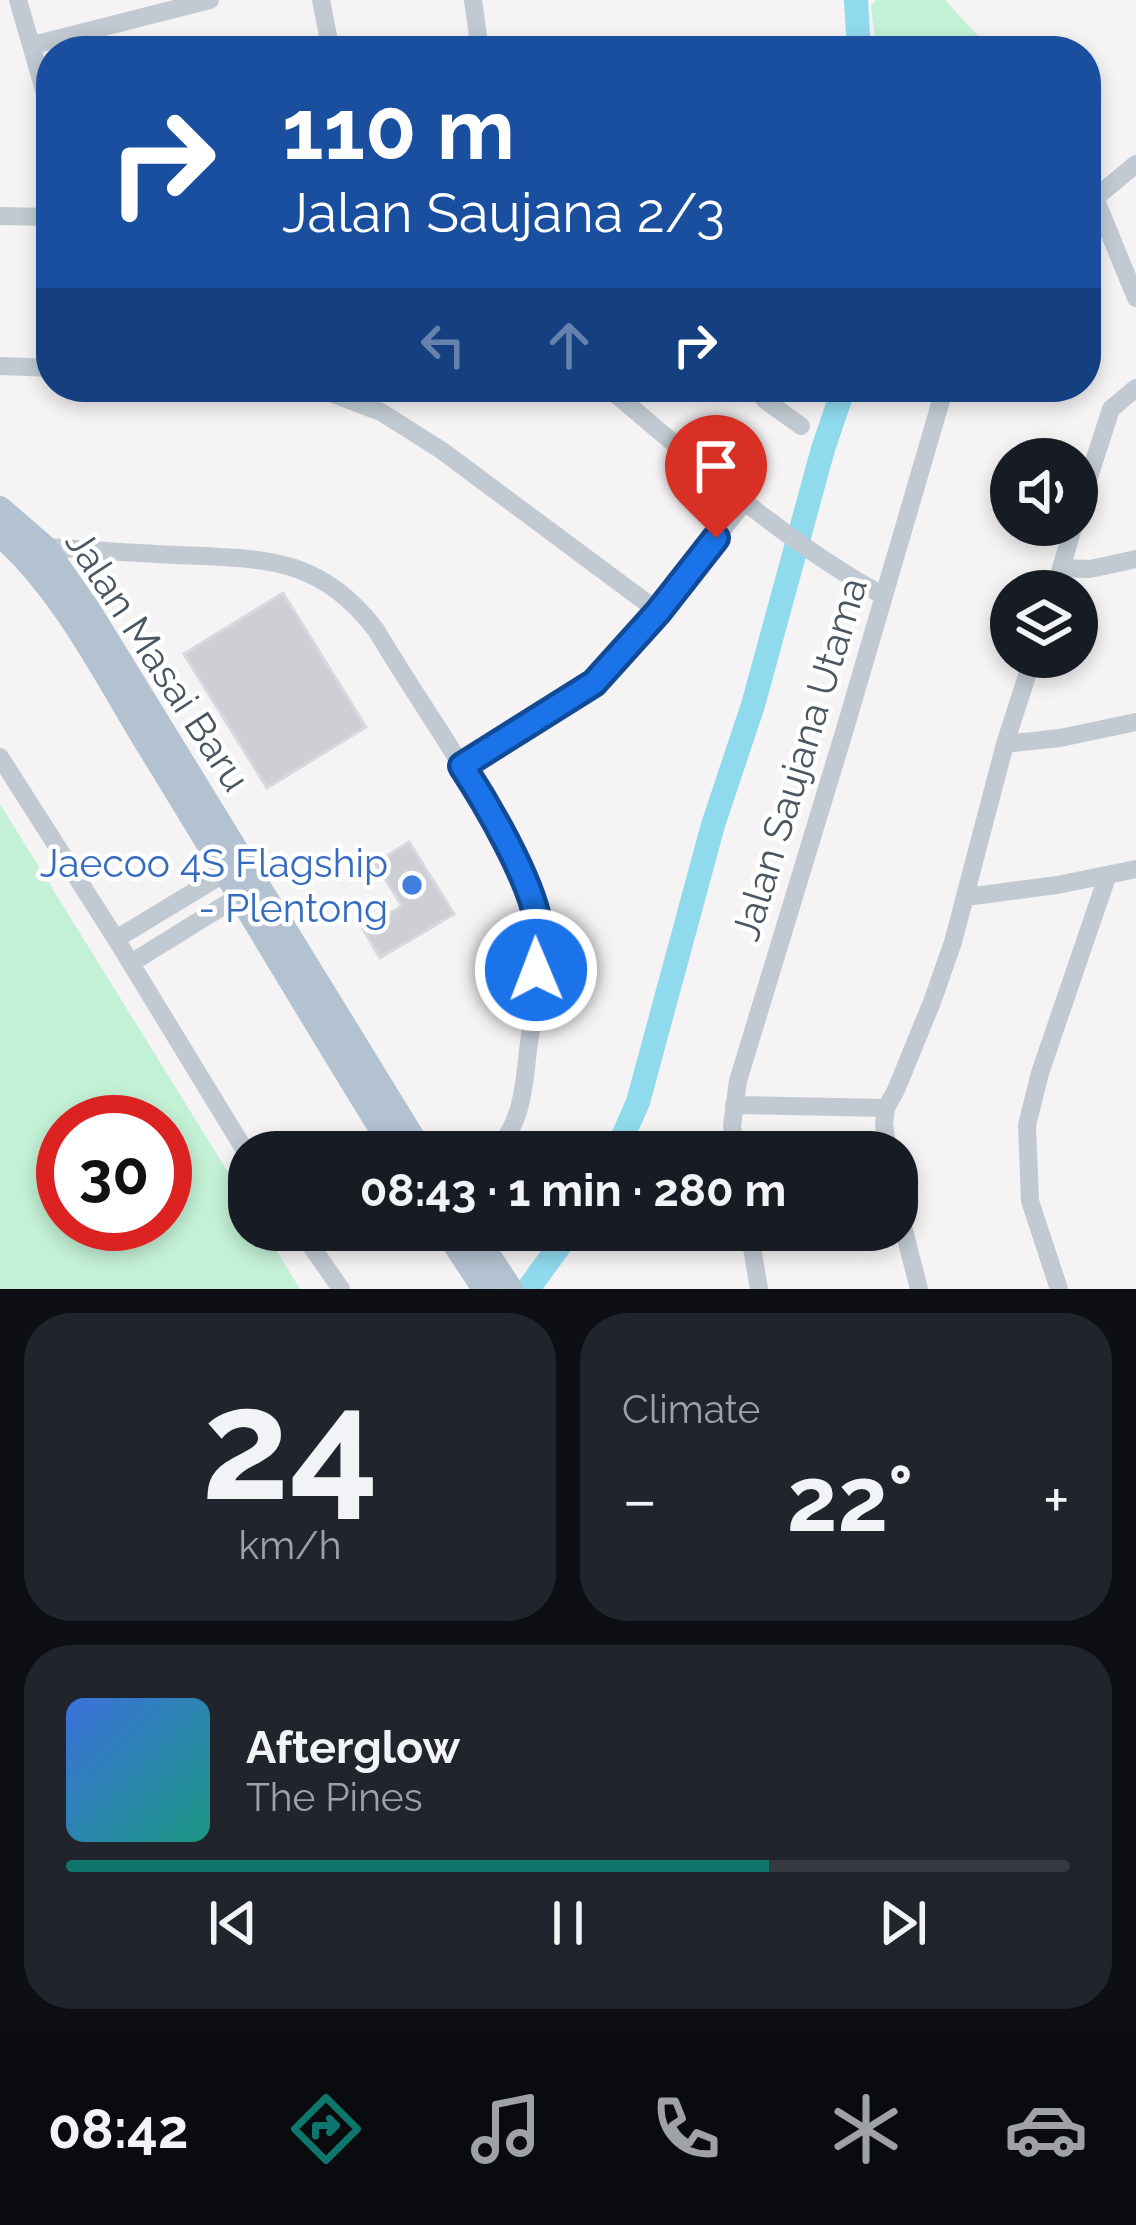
<!DOCTYPE html>
<html lang="en">
<head>
<meta charset="utf-8">
<style>
	body { margin:0; font-family:Raleway,sans-serif; background:#20242c; color:#f1f3f6; height:100vh; display:flex; flex-direction:column; font-size:45px; white-space:nowrap }
	* { box-sizing:border-box; margin:0 }
	p { font-size:39px; color:#9ea1a6 }
	.icon { flex:none; width:66px; height:66px; fill:none; stroke:currentColor; stroke-width:2; stroke-linecap:round; stroke-linejoin:round }
	.map { position:relative; height:1289px; overflow:hidden }
	.sheet { display:flex; flex-direction:column; gap:24px; padding:24px; background:#0d0f14; flex:1 }
	.sheet>* { flex:none }
	.hud { position:absolute; left:36px; top:36px; width:1065px; height:366px; border-radius:48px; box-shadow:0 6px 18px #0003; background:#1a4fa0; color:#fff; overflow:hidden }
	.buttons { position:absolute; left:990px; top:438px; display:grid; gap:24px }
	.buttons a { display:grid; place-items:center; width:108px; height:108px; border-radius:50%; background:#171b24; box-shadow:0 6px 18px #0003; font-size:60px }
	.speed { position:absolute; left:36px; top:1095px; display:flex; gap:24px; font-size:60px; font-weight:700; text-align:center }
	.speed>* { display:grid; place-content:center; width:156px; height:156px; border-radius:50%; background:#171b24; box-shadow:0 6px 18px #0003; line-height:1 }
	.speed .limit { border:18px solid #d22; background:#fff; color:#111 }
	.pin { position:absolute; display:grid; place-items:center; width:102px; height:102px; color:#fff; margin:-123px -51px; border-radius:50% 50% 50% 0; rotate:-45deg; box-shadow:0 0 12px #0007 }
	.pin .icon { rotate:45deg }
	.me { position:absolute; width:132px; margin:-66px; rotate:359deg; stroke-linejoin:round; filter:drop-shadow(0 0 9px #0008) }
	.turn { display:flex; align-items:center; gap:42px; height:252px; padding:0 48px; font-size:54px }
	.turn .icon { width:156px; height:156px; stroke-width:2.5 }
	.turn b { display:block; font-size:84px; line-height:102px }
	.lanes { display:flex; align-items:center; height:114px; padding:0 48px; background:#0003; justify-content:center; gap:60px; direction:ltr }
	.lanes .off { opacity:.35 }
	.big { font-size:90px; font-weight:700; line-height:1.1 }
	.sheet .card { flex:1; display:flex; flex-direction:column; justify-content:center; gap:18px; min-width:0; padding:0 42px; border-radius:48px; background:#20242c }
	.sheet .dial { align-items:center; gap:0 }
	.dial b { font-size:156px; line-height:1 }
	.song { display:flex; align-items:center; gap:36px }
	.cover { width:144px; height:144px; border-radius:18px; background:linear-gradient(135deg,hsl(220 70% 55%),hsl(170 70% 35%)) }
	.played { height:12px; border-radius:6px; background:linear-gradient(90deg,#0f766e 70%,#363941 70%) }
	.keys { display:flex; justify-content:space-around; direction:ltr }
	.heat { display:flex; justify-content:space-between; align-items:center; font-size:66px; direction:ltr }
	.sheet .tiles { flex:1; display:grid; gap:24px; grid-template-columns:1fr 1fr }
	.card:last-child { grid-column:span 2 }
	.trip { position:absolute; left:228px; top:1131px; width:690px; height:120px; border-radius:48px; background:#171b24; box-shadow:0 6px 18px #0003; font-weight:700; line-height:120px; text-align:center }
	.tab-bar { display:flex; height:192px; justify-content:space-around; align-items:center; background:#090b0e; color:#9ea1a6 }
	.tab-bar .icon { width:84px; height:84px }
	.tab-bar .selected { color:#0f766e }
	.tab-bar b { font-size:54px; color:#f1f3f6 }
	.map>svg:first-child { display:block }
	.green { fill:#c3f1d5; fill-rule:evenodd }
	.lines { fill:none; stroke-linecap:round; stroke-linejoin:round }
	.river { stroke:#90daee; stroke-width:24 }
	.building { fill:#cdcfd5; stroke:#d7d9de; stroke-width:3 }
	.minor { stroke:#c1cad2; stroke-width:18 }
	.major { stroke:#b3c2d1; stroke-width:24 }
	.route-casing { stroke:#114b97; stroke-width:30 }
	.route { stroke:#1a73e8; stroke-width:21 }
	.shop-dot { fill:#3f7fe0; stroke:#fff; stroke-width:4.5 }
	.labels { text-anchor:middle; dominant-baseline:central; stroke-width:9; stroke-linejoin:round; paint-order:stroke }
	.street-label { font-size:39px; fill:#4a5661; stroke:#fff }
	.shop-label { font-size:39px; fill:#366cbe; stroke:#fff; text-anchor:end }
</style>
</head>
<body>
<div class="map">
<svg width="1136" height="1289" viewBox="0 0 1136 1289">
	<rect width="100%" height="100%" fill="#f5f3f3"/>
	<path class="green" d="M876 0H945L992 51H876L871 6Z
		M0 804 249 1206V1230H264L300 1289H0ZM63 1122H165V1224H63Z"/>
	<g class="lines">
		<path class="river" d="M856 0 859 51
			M616 1152 638 1102 713 825 753 705 823 449 844 387
			M528 1289 571 1230"/>
	</g>
	<path class="building" d="M283 593 366 727 267 788 184 654Z
		M409 842 454 914 380 958 363 929 402 906 375 863Z"/>
	<g class="lines">
		<path class="minor" d="M18 0 51 114
			M321 0 331 51
			M473 0 480 51
			M33 45 210 0
			M1095 198 1136 298
			M1089 203 1136 164
			M0 216 51 217
			M0 366 51 368
			M315 387 381 412 441 450 659 612
			M607 387C695 460 781 540 882 595
			M757 387 765 400 801 426
			M1077 514 1111 409 1136 388
			M45 547C89 550 132 553 176 555 262 559 319 555 376 630 419 702 468 769 506 844 518 869 533 893 537 921 543 957 533 1013 528 1050 524 1086 522 1127 493 1152
			M1061 568 1090 569 1136 559
			M1054 591 1074 525
			M1005 744 1060 738 1136 722
			M0 757 116 939 249 1157
			M462 766 594 683 659 612 744 502
			M966 897 1057 885 1136 869
			M116 939 235 867
			M131 963 249 890
			M734 1105 886 1108
			M736 1152 732 1126 738 1081 845 729 945 387
			M888 1152 884 1124 886 1108 896 1090 932 1002 953 942 1005 744 1033 657
			M897 1203 919 1289
			M300 1230 341 1289
			M749 1230 759 1289
			M1059 1289 1030 1201 1027 1125 1040 1073 1107 877"/>
		<path class="major" d="M0 508 45 547 89 610 422 1152
			M0 535C62 589 105 675 147 744 231 880 311 1017 395 1152
			M445 1230 484 1289
			M472 1230 511 1289"/>
	</g>
	<g class="lines">
		<defs>
			<path id="route" d="M536 970C537 954 540 937 538 922 530 878 487 804 462 766L594 683 658 612 716 538"/>
		</defs>
		<use href="#route" class="route-casing"/>
		<use href="#route" class="route"/>
	</g>
	<circle class="shop-dot" cx="412" cy="885" r="12"/>
	<g class="labels">
		<g class="street-label">
			<text transform="translate(158 660) rotate(57)">Jalan Masai Baru</text>
			<text transform="translate(799 759) rotate(-73)">Jalan Saujana Utama</text>
		</g>
		<g class="shop-label">
			<text x="388" y="863">Jaecoo 4S Flagship<tspan x="388" dy="45">- Plentong</tspan></text>
		</g>
	</g>
</svg>
<div class="buttons">
<a><svg class="icon" aria-label="sound" viewBox="0 0 24 24"><path d="M4 9h4l5-4v14l-5-4H4zM17 9q2 3 0 6"/></svg></a>
<a><svg class="icon" aria-label="layers" viewBox="0 0 24 24"><path d="M12 4l9 5-9 5-9-5zM3 14l9 5 9-5"/></svg></a>
</div>
<div class="speed"><div class="limit">30</div></div>
<div class="pin" style="left:716px;top:538px;background:#d93025"><svg class="icon" aria-label="arrive" viewBox="0 0 24 24"><path d="M6 21V4h12l-3 4 3 4H6"/></svg></div>
<svg class="me" style="left:536px;top:970px" viewBox="-20 -20 40 40"><circle r="17" fill="#1a73e8" stroke="#fff" stroke-width="3"/><path d="M0-11L8 9 0 5-8 9z" fill="#fff"/></svg>
<div class="trip">08:43 · 1 min · 280 m</div>
<div class="hud">
<div class="turn"><svg class="icon" aria-label="right" viewBox="0 0 24 24"><path d="M7 20v-9h11M14 6l5 5-5 5"/></svg><div><b>110 m</b>Jalan Saujana 2/3</div></div>
<div class="lanes"><svg class="icon off" aria-label="left" viewBox="0 0 24 24"><path d="M17 20v-9H6M10 6l-5 5 5 5"/></svg><svg class="icon off" aria-label="ahead" viewBox="0 0 24 24"><path d="M12 20V5M6 11l6-6 6 6"/></svg><svg class="icon" aria-label="right" viewBox="0 0 24 24"><path d="M7 20v-9h11M14 6l5 5-5 5"/></svg></div>
</div>
</div>
<section class="sheet">
<div class="tiles">
<div class="card dial"><b>24</b><p>km/h</p></div>
<div class="card"><p>Climate</p>
<div class="heat"><a>−</a><b class="big">22°</b><a>+</a></div>
</div>
<div class="card">
<div class="song"><i class="cover"></i><div><b>Afterglow</b><p>The Pines</p></div></div>
<div class="played"></div>
<div class="keys"><svg class="icon" aria-label="previous" viewBox="0 0 24 24"><path d="M18 5L8 12l10 7zM5 5v14"/></svg><svg class="icon" aria-label="pause" viewBox="0 0 24 24"><path d="M8 5v14M16 5v14"/></svg><svg class="icon" aria-label="next" viewBox="0 0 24 24"><path d="M6 5l10 7-10 7zM19 5v14"/></svg></div>
</div>
</div>
</section>
<nav class="tab-bar">
<b>08:42</b>
<svg class="icon selected" aria-label="directions" viewBox="0 0 24 24"><path d="M12 3l9 9-9 9-9-9zM9 14v-3h6M13 9l2 2-2 2"/></svg>
<svg class="icon" aria-label="music" viewBox="0 0 24 24"><path d="M9 18V5l10-2v13"/><circle cx="6" cy="18" r="3"/><circle cx="16" cy="16" r="3"/></svg>
<svg class="icon" aria-label="phone" viewBox="0 0 24 24"><path d="M5 4h4l2 5-3 2q2 4 5 5l2-3 5 2v4C11 20 4 13 5 4z"/></svg>
<svg class="icon" aria-label="climate" viewBox="0 0 24 24"><path d="M12 3v18M4 7l16 10M4 17L20 7"/></svg>
<svg class="icon" aria-label="car" viewBox="0 0 24 24"><path d="M5 17H2v-5l4-1 3-4h7l3 4 3 1v5h-3M9 17h6M6 11h13"/><circle cx="7" cy="17" r="2"/><circle cx="17" cy="17" r="2"/></svg>
</nav>
</body>
</html>
